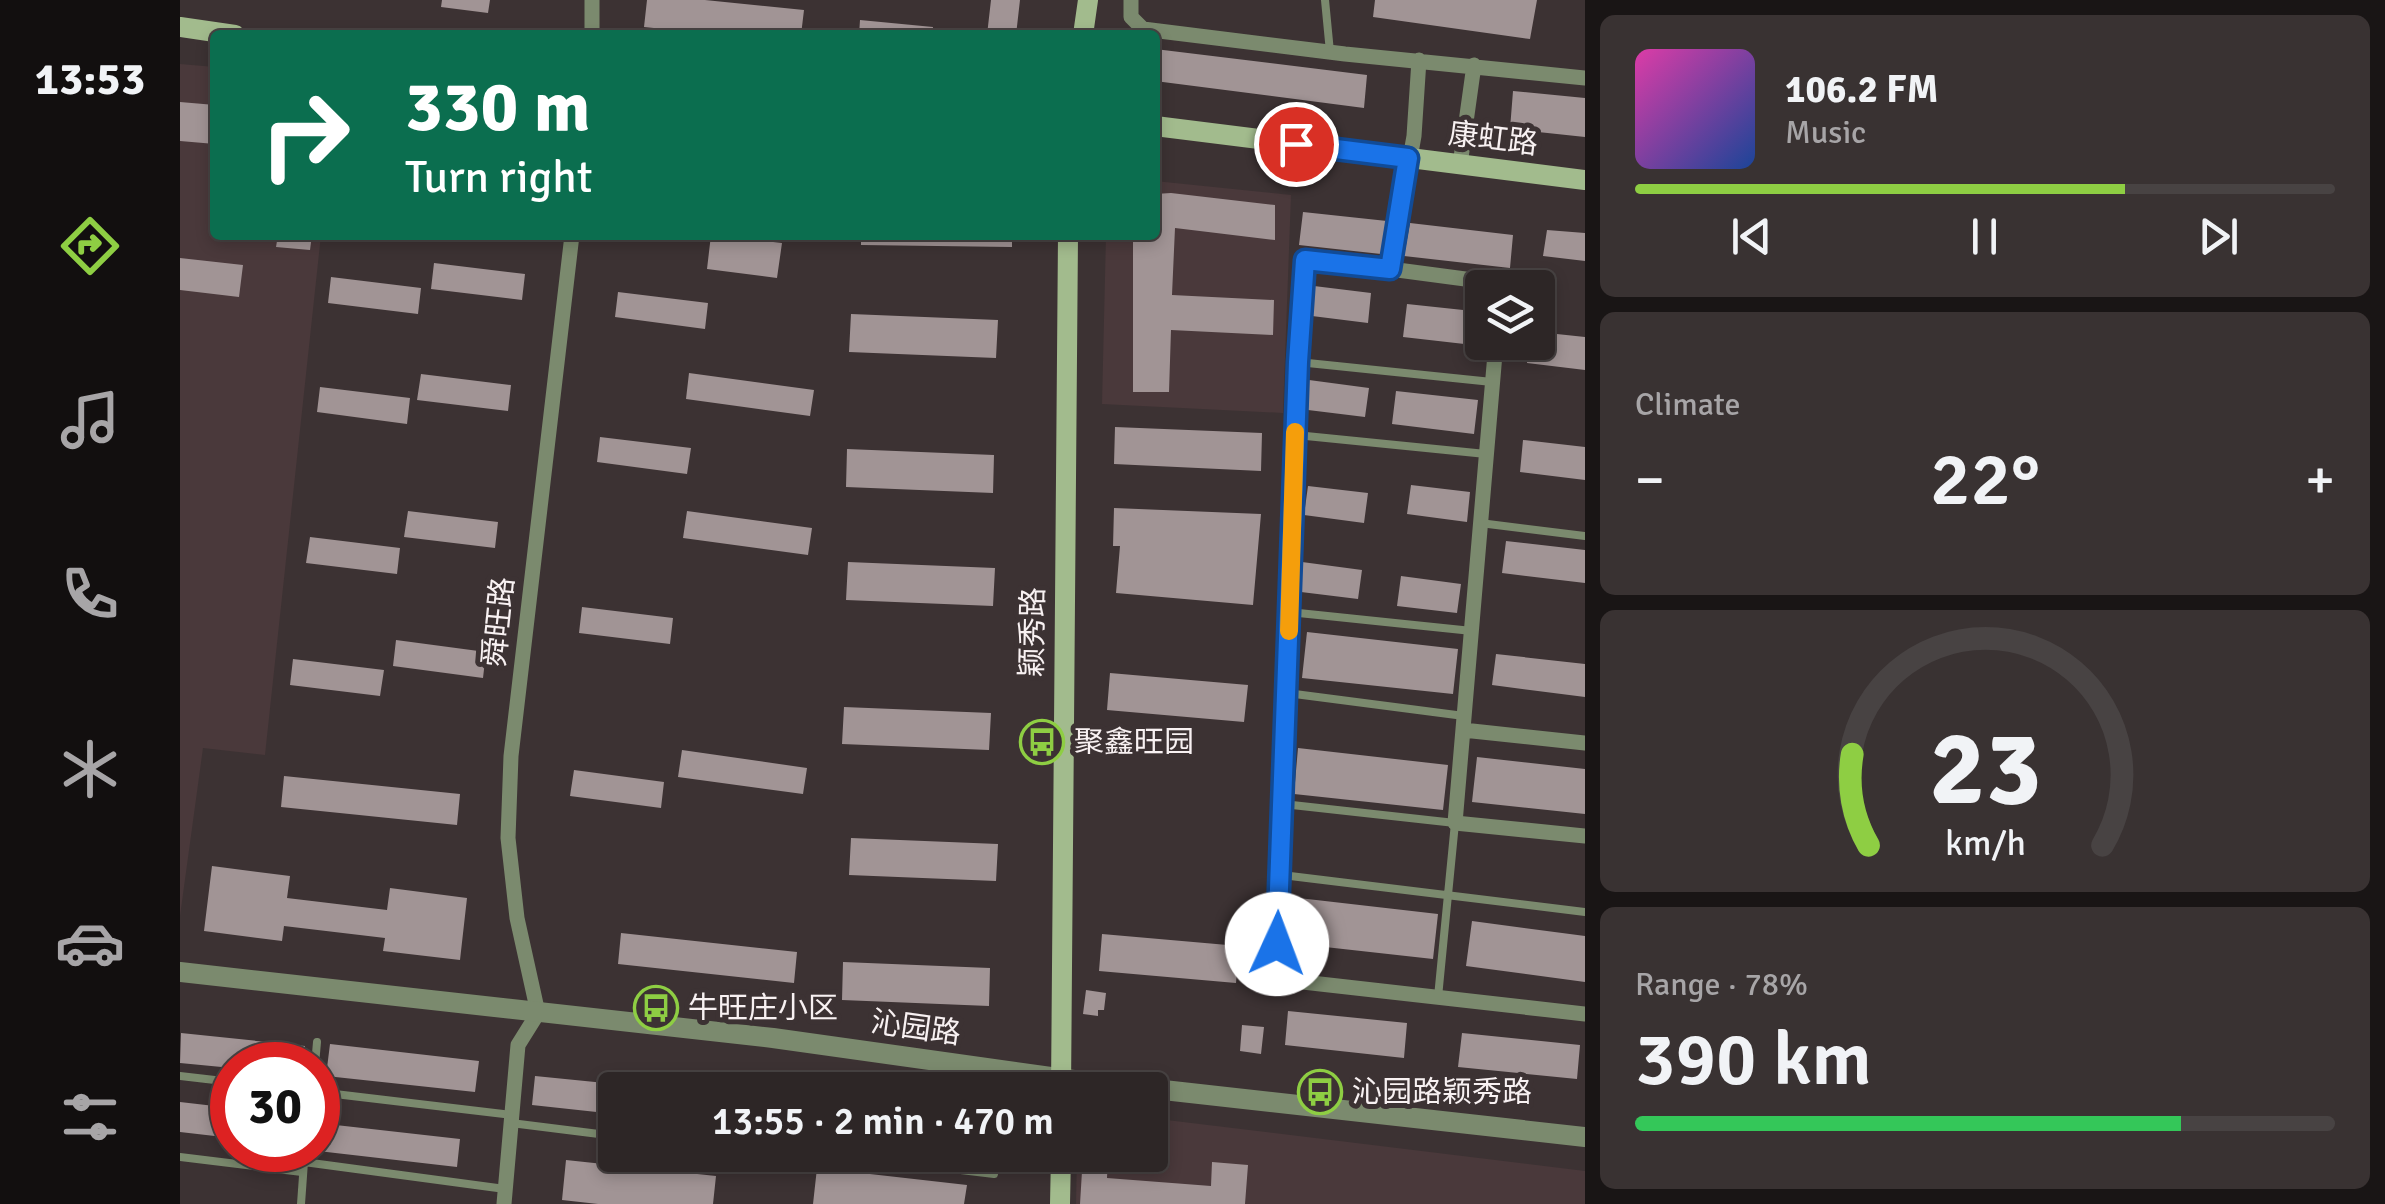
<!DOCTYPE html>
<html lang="en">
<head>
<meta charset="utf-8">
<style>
	body { margin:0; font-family:Signika,"Noto Sans SC",sans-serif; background:#393232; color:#f1f3f6; height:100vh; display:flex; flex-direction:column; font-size:38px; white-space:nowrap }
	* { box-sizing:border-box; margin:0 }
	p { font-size:32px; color:#a7a5a7 }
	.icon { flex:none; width:55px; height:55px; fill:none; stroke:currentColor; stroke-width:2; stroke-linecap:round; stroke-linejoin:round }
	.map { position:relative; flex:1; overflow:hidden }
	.details { display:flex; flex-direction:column; gap:15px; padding:15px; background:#191515; width:800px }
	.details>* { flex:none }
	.banner { position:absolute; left:30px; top:30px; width:950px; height:210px; border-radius:10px; box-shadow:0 5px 15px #0003,0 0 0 2px #484343; background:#0b6e4f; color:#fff; overflow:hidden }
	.buttons { position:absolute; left:1285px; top:270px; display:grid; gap:20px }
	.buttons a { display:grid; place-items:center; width:90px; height:90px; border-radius:10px; background:#2d2626; box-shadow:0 5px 15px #0003,0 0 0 2px #484343; font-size:50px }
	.speed { position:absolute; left:30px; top:1042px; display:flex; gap:20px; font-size:50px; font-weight:700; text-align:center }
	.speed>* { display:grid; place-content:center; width:130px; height:130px; border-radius:50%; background:#2d2626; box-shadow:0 5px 15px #0003,0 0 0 2px #484343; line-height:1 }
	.speed .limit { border:15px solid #d22; background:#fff; color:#111 }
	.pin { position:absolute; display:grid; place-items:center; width:85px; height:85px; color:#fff; margin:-42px; border:5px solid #fff; border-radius:50%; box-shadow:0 2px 10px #0007 }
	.me { position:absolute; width:110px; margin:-55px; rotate:2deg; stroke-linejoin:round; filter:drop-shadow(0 0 8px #0008) }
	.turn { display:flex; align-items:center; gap:35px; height:210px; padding:0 30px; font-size:45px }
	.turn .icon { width:130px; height:130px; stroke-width:2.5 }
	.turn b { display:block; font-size:70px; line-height:85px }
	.big { font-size:75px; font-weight:600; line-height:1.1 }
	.details .card { flex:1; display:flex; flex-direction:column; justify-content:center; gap:15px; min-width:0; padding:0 35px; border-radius:15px; background:#393232 }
	.details .dial { align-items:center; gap:0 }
	.dial svg { height:260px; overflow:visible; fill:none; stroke:#484343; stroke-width:7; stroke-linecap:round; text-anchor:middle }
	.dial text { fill:#f1f3f6; stroke:none }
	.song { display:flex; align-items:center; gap:30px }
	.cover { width:120px; height:120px; border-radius:15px; background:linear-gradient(135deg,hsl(320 70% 55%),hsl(220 70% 35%)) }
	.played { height:10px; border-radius:5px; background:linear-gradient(90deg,#8ece43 70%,#484343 70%) }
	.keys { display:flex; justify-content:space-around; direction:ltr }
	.heat { display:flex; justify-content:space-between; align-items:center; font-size:55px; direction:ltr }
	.charge { height:15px; border-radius:8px; background:linear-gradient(90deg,#34c759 78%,#484343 0) }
	.trip { position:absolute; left:418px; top:1072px; width:570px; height:100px; border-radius:10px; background:#2d2626; box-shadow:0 5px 15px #0003,0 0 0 2px #484343; font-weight:600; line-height:100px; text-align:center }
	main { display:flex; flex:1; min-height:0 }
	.dock { display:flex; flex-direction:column; width:180px; justify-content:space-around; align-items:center; background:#120f0f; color:#a7a5a7 }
	.dock .icon { width:70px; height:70px }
	.dock .selected { color:#8ece43 }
	.dock b { font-size:45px; color:#f1f3f6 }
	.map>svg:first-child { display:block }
	.built { fill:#4a393b }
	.building { fill:#a19495 }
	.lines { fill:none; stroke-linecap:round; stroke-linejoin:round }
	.service { stroke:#7b8a6e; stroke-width:8 }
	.minor { stroke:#7b8a6e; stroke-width:15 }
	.tertiary { stroke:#7b8a6e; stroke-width:20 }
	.secondary { stroke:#a2bb8d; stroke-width:20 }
	.route-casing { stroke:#114b97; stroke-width:25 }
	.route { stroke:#1a73e8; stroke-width:18 }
	.slow { stroke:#f59e0b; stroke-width:18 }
	.labels { text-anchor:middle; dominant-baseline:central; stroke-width:10; stroke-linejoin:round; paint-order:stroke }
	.street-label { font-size:30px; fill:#f8f1f2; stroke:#3c3233 }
	.poi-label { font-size:30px; fill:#f8f1f2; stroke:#3c3233; text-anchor:start }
</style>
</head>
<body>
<main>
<nav class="dock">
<b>13:53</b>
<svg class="icon selected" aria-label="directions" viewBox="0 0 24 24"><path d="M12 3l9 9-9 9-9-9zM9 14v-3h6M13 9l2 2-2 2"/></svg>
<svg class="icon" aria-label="music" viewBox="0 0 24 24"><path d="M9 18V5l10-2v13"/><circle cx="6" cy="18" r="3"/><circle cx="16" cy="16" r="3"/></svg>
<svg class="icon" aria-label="phone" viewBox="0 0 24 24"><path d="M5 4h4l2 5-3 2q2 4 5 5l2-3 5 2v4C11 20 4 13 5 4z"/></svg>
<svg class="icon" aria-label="climate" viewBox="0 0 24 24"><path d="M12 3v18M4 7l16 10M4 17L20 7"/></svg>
<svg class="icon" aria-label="car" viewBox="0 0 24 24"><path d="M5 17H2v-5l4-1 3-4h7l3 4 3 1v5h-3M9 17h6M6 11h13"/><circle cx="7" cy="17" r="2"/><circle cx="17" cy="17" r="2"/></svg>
<svg class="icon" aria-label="filters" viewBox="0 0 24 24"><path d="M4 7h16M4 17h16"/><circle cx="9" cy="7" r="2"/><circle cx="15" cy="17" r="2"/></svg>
</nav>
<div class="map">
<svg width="1405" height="1204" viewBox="0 0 1405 1204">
	<rect width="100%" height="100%" fill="#3c3233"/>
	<path class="built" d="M0 64 35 67V235H141L85 755 23 748 0 916Z
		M975 181 1111 195 1103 413 922 404 926 235H975Z
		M970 1118 1405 1171V1204H896L897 1155H970Z"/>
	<path class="building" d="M262 0H310L308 13 261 7Z
		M467 0H525L624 10 621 35H542L464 27Z
		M811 0H840L836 35H807Z
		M1195 0H1357L1350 39 1193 17Z
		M680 20 753 27 752 35H679Z
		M975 49 1187 75 1184 108 975 81Z
		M1333 91 1405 98V137L1330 129Z
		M0 102 35 105V144L0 141Z
		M991 193 1095 205V240L995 228 992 295 1094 300 1093 335 991 330 989 392H953V235H975V194Z
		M1123 212 1207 221 1201 254 1119 245Z
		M1230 223 1333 235 1330 268 1224 256Z
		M1367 230 1405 233V261L1363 256Z
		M98 235H132L130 250 96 247Z
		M531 235 602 243 597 278 527 269Z
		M681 235H832V247L681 245Z
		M0 258 63 265 59 297 0 290Z
		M254 263 345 274 342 300 251 289Z
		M151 277 241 288 238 314 148 303Z
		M1134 286 1191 293 1188 323 1132 316Z
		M438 292 528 303 525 329 435 317Z
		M1227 304 1302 312V346L1223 337Z
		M671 314 818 320 816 358 669 352Z
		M1358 332 1405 337V370L1347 363 1349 342H1358Z
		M509 373 634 390 630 416 506 399Z
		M241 374 331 385 328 411 237 400Z
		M1129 380 1189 388 1185 417 1128 410Z
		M140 387 230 398 227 424 137 412Z
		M1216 391 1298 400 1294 434 1212 424Z
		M935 427 1082 433 1081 471 934 464Z
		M420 437 511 448 507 474 417 462Z
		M1343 440 1405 447V480L1340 472Z
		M667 449 814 455 813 493 666 487Z
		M1231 485 1290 492 1287 522 1227 514Z
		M1128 486 1188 493 1184 523 1124 515Z
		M934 508 1081 514 1073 605 936 593 940 546H933Z
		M228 511 318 522 315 548 224 537Z
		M507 511 632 528 628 555 503 538Z
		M130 537 220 548 217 574 126 563Z
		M1326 541 1405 550V583L1322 573Z
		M668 562 815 568 813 606 666 600Z
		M1122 562 1182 570 1178 599 1121 592Z
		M1221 576 1281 584 1277 613 1217 606Z
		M402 607 493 618 490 644 399 633Z
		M1127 632 1278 649 1273 694 1122 678Z
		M216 640 306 652 303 678 213 666Z
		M1316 654 1405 664V697L1312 685Z
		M113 659 204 670 200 696 110 685Z
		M930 673 1068 685 1064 722 927 710Z
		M664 707 811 713 809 750 662 744Z
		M1118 748 1268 765 1263 810 1114 794Z
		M502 750 627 768 623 794 498 777Z
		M1297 757 1405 769V814L1292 802Z
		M394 770 484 782 481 808 390 796Z
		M104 776 280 794 277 825 101 807Z
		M671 838 818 844 816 881 669 875Z
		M32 866 110 876 107 898 207 910 210 888 287 898 280 960 203 951 205 938 104 926 102 941 24 931Z
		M1110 897 1258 914 1253 959 1109 943Z
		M1292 921 1405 936V982L1286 966Z
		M441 933 617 952 614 983 438 964Z
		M922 934 1059 946 1056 983 919 971Z
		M663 962 810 968 809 1006 662 1000Z
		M906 990 926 993 924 1010H918V1016L903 1014Z
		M1108 1011 1227 1023 1224 1058 1105 1045Z
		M1062 1025 1084 1027 1081 1054 1060 1051Z
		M1 1033 125 1046 123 1065H52V1068L0 1063Z
		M1282 1033 1400 1045 1397 1079 1278 1067Z
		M150 1044 299 1061 295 1092 146 1076Z
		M355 1076 435 1084V1114L352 1105Z
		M0 1102 52 1108V1138L0 1132Z
		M138 1123 280 1139 277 1167 138 1151Z
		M903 1155H928L927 1178 1031 1186 1032 1162 1068 1165 1065 1204H900Z
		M386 1160 536 1176 533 1204H418L382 1200Z
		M637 1168 787 1185 784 1204H633Z"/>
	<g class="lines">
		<path class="service" d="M1145 0 1150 52
			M1118 362 1312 382
			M1116 435 1306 454
			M1300 523 1405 536
			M1109 612 1292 631
			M1107 693 1284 716
			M1103 804 1275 823 1258 997
			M1102 875 1405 912
			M135 1065 137 1042
			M0 1076 52 1082
			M138 1092 332 1115
			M331 1123 435 1136
			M120 1150 124 1162 121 1204
			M656 1155 814 1174
			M0 1157 122 1172
			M124 1162 325 1189"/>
		<path class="minor" d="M951 0V17L963 29 1165 54 1405 78
			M412 35V0
			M1239 60 1234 136 1210 269 1323 284V288
			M1280 165 1294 65
			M1210 269 1125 260 1118 362 1096 979 1405 1014
			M1316 342 1275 823 1405 836
			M1283 730 1405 743
			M324 1204 338 1045 358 1013 337 918 328 838 331 756 392 235"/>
		<path class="tertiary" d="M0 972 593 1038 885 1079 1405 1137"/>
		<path class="secondary" d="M0 27 55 35
			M903 35 908 0
			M975 126 1405 180
			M881 1090 888 235
			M880 1204 881 1155"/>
	</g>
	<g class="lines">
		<defs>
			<path id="route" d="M1097 944 1118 362 1125 260 1210 269 1228 158 1116 144"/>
		</defs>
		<use href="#route" class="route-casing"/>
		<use href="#route" class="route"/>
		<path class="slow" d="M1109 631 1115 432"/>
	</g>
	<defs>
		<symbol id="bus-ring" viewBox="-11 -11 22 22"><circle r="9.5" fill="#3c3233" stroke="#8ece43" stroke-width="1.5"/><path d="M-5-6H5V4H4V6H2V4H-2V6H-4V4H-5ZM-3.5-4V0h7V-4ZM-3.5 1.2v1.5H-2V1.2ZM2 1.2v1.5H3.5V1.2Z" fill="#8ece43"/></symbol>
	</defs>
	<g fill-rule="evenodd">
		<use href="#bus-ring" x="837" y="717" width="50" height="50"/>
		<use href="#bus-ring" x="451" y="983" width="50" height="50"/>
		<use href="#bus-ring" x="1115" y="1067" width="50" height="50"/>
	</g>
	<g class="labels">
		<g class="street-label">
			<text transform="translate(1313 139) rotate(7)">康虹路</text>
			<text transform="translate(319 622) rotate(-84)">舜旺路</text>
			<text transform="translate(853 632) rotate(-89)">颖秀路</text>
			<text transform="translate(736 1028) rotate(8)">沁园路</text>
		</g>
		<g class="poi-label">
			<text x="894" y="742">聚鑫旺园</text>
			<text x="508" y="1008">牛旺庄小区</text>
			<text x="1172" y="1092">沁园路颖秀路</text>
		</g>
	</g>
</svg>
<div class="buttons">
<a><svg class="icon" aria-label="layers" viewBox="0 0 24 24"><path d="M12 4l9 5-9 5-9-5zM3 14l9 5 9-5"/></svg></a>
</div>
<div class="speed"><div class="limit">30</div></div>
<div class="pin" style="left:1116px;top:144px;background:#d93025"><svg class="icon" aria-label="arrive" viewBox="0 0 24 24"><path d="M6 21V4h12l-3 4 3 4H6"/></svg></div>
<svg class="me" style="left:1097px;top:944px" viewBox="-20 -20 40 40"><circle r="19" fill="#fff"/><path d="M0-13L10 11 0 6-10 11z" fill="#1a73e8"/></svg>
<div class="trip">13:55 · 2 min · 470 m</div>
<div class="banner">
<div class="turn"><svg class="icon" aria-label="right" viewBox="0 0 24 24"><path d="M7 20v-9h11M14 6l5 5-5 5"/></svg><div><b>330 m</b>Turn right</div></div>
</div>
</div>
<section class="details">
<div class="card">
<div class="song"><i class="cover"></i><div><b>106.2 FM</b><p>Music</p></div></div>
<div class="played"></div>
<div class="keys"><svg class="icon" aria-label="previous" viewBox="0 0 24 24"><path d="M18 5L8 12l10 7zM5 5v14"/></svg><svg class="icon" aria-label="pause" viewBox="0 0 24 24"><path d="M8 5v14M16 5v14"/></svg><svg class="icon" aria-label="next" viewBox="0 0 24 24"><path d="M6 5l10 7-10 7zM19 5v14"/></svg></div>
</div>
<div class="card"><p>Climate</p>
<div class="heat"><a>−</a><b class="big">22°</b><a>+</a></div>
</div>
<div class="card dial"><svg viewBox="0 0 100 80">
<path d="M14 69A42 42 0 1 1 86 69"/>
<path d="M14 69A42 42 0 0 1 9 41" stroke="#8ece43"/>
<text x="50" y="56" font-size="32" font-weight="700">23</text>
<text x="50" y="72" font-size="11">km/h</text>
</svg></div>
<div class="card"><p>Range · 78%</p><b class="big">390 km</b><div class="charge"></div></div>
</section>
</main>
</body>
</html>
